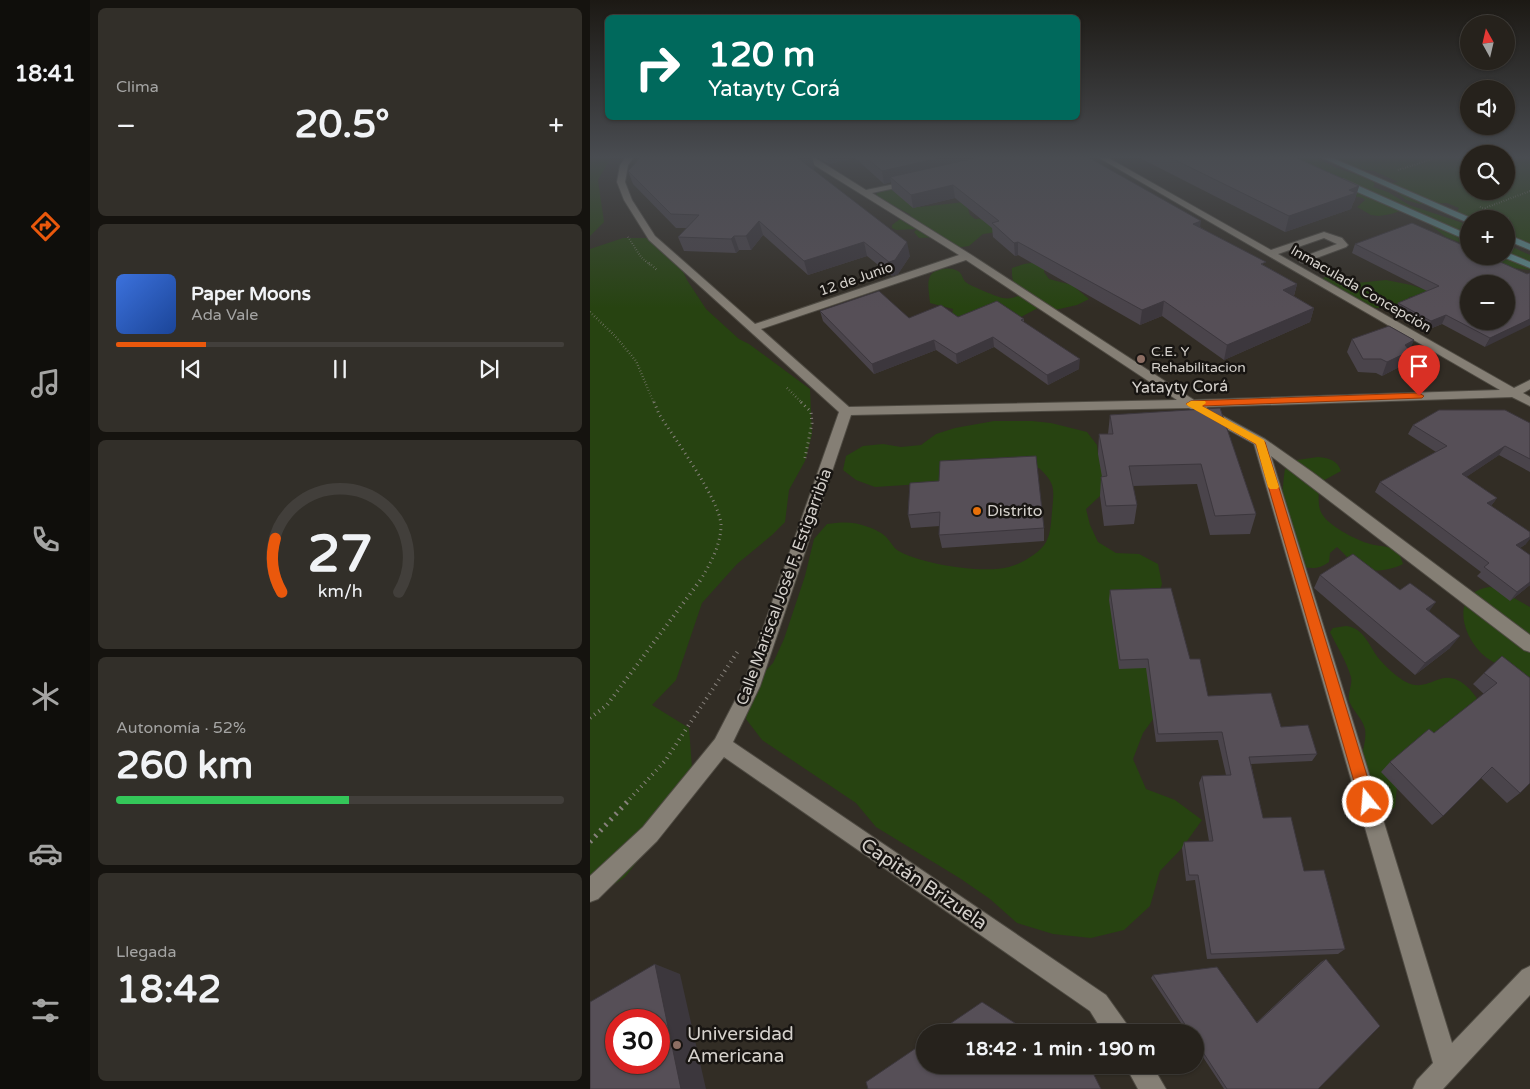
<!DOCTYPE html>
<html lang="es">
<head>
<meta charset="utf-8">
<style>
	body { margin:0; font-family:"Varela Round",sans-serif; background:#322f29; color:#f1f3f6; height:100vh; display:flex; flex-direction:column; font-size:19px; white-space:nowrap }
	* { box-sizing:border-box; margin:0 }
	p { font-size:16px; color:#a4a4a3 }
	.icon { flex:none; width:28px; height:28px; fill:none; stroke:currentColor; stroke-width:2; stroke-linecap:round; stroke-linejoin:round }
	.map { position:relative; flex:1; overflow:hidden }
	.sheet { display:flex; flex-direction:column; gap:8px; padding:8px; background:#15130f; width:500px }
	.sheet>* { flex:none }
	.guide { position:absolute; left:15px; top:15px; width:475px; height:105px; border-radius:8px; box-shadow:0 1px 4px #0004,0 0 0 1px #423f3b; background:#00695c; color:#fff; overflow:hidden }
	.needle { width:32px; rotate:352deg }
	.buttons { position:absolute; left:870px; top:15px; display:grid; gap:10px }
	.buttons a { display:grid; place-items:center; width:55px; height:55px; border-radius:50%; background:#26221c; box-shadow:0 1px 4px #0004,0 0 0 1px #423f3b; font-size:25px }
	.speed { position:absolute; left:15px; top:1009px; display:flex; gap:10px; font-size:25px; font-weight:700; text-align:center }
	.speed>* { display:grid; place-content:center; width:65px; height:65px; border-radius:50%; background:#26221c; box-shadow:0 1px 4px #0004,0 0 0 1px #423f3b; line-height:1 }
	.speed .limit { border:8px solid #d22; background:#fff; color:#111 }
	.pin { position:absolute; display:grid; place-items:center; width:42px; height:42px; color:#fff; margin:-51px -21px; border-radius:50% 50% 50% 0; rotate:-45deg; box-shadow:0 0 5px #0007 }
	.pin .icon { rotate:45deg }
	.me { position:absolute; width:55px; margin:-28px; rotate:343deg; stroke-linejoin:round; filter:drop-shadow(0 0 4px #0008) }
	.turn { display:flex; align-items:center; gap:18px; height:105px; padding:0 20px; font-size:22px }
	.turn .icon { width:65px; height:65px; stroke-width:2.5 }
	.turn b { display:block; font-size:35px; line-height:42px }
	.big { font-size:38px; font-weight:800; line-height:1.1 }
	.sheet .widget { flex:1; display:flex; flex-direction:column; justify-content:center; gap:8px; min-width:0; padding:0 18px; border-radius:8px; background:#322f29 }
	.sheet .dial { align-items:center; gap:0 }
	.dial svg { height:130px; overflow:visible; fill:none; stroke:#423f3b; stroke-width:7; stroke-linecap:round; text-anchor:middle }
	.dial text { fill:#f1f3f6; stroke:none }
	.song { display:flex; align-items:center; gap:15px }
	.cover { width:60px; height:60px; border-radius:8px; background:linear-gradient(135deg,hsl(220 70% 55%),hsl(220 70% 35%)) }
	.played { height:5px; border-radius:2px; background:linear-gradient(90deg,#ea580c 20%,#423f3b 20%) }
	.keys { display:flex; justify-content:space-around; direction:ltr }
	.heat { display:flex; justify-content:space-between; align-items:center; font-size:28px; direction:ltr }
	.charge { height:8px; border-radius:4px; background:linear-gradient(90deg,#34c759 52%,#423f3b 0) }
	.trip { position:absolute; left:326px; top:1024px; width:288px; height:50px; border-radius:25px; background:#26221c; box-shadow:0 1px 4px #0004,0 0 0 1px #423f3b; font-weight:800; line-height:50px; text-align:center }
	main { display:flex; flex:1; min-height:0 }
	.dock { display:flex; flex-direction:column; width:90px; justify-content:space-around; align-items:center; background:#0f0e0b; color:#a4a4a3 }
	.dock .icon { width:35px; height:35px }
	.dock .active { color:#ea580c }
	.dock b { font-size:22px; color:#f1f3f6 }
	.map>svg:first-child { display:block }
	.green { fill:#274311 }
	.lines { fill:none; stroke-linecap:round; stroke-linejoin:round }
	.minor-casing { stroke:#4e4a42; stroke-width:2 }
	.major-casing { stroke:#4e4a42; stroke-width:2 }
	.path-far4 { stroke:#86817b; stroke-width:2; stroke-dasharray:0.5 2; stroke-linecap:butt }
	.path-far3 { stroke:#86817b; stroke-width:2.5; stroke-dasharray:0.5 2.5; stroke-linecap:butt }
	.path-far2 { stroke:#86817b; stroke-width:3; stroke-dasharray:1 4; stroke-linecap:butt }
	.path-far1 { stroke:#86817b; stroke-width:4; stroke-dasharray:1 4.5; stroke-linecap:butt }
	.path { stroke:#86817b; stroke-width:5; stroke-dasharray:2 5.5; stroke-linecap:butt }
	.minor { fill:#857f75; fill-rule:evenodd }
	.major { fill:#5c8a8b; fill-rule:evenodd }
	.wall { fill:#4a444b }
	.shaded-wall { fill:#3c373d }
	.building { fill:#564f57; stroke:#3c373d; fill-rule:evenodd }
	.route { fill:#ea580c; stroke:#983908 }
	.slow { fill:#f59e0b }
	.education-dot { fill:#8d6e63; stroke:#181512; stroke-width:2 }
	.food-dot { fill:#e8710a; stroke:#181512; stroke-width:2 }
	.labels { text-anchor:middle; dominant-baseline:central; stroke-width:5; stroke-linejoin:round; paint-order:stroke }
	.far-street-label { font-size:14px; fill:#d5d1cc; stroke:#181512 }
	.far-poi-label { font-size:14px; fill:#d5d1cc; stroke:#181512; text-anchor:start }
	.street-label { font-size:16px; fill:#d5d1cc; stroke:#181512 }
	.poi-label { font-size:16px; fill:#d5d1cc; stroke:#181512; text-anchor:start }
	.near-street-label { font-size:19px; fill:#d5d1cc; stroke:#181512 }
	.near-poi-label { font-size:19px; fill:#d5d1cc; stroke:#181512; text-anchor:start }
</style>
</head>
<body>
<main>
<nav class="dock">
<b>18:41</b>
<svg class="icon active" aria-label="directions" viewBox="0 0 24 24"><path d="M12 3l9 9-9 9-9-9zM9 14v-3h6M13 9l2 2-2 2"/></svg>
<svg class="icon" aria-label="music" viewBox="0 0 24 24"><path d="M9 18V5l10-2v13"/><circle cx="6" cy="18" r="3"/><circle cx="16" cy="16" r="3"/></svg>
<svg class="icon" aria-label="phone" viewBox="0 0 24 24"><path d="M5 4h4l2 5-3 2q2 4 5 5l2-3 5 2v4C11 20 4 13 5 4z"/></svg>
<svg class="icon" aria-label="climate" viewBox="0 0 24 24"><path d="M12 3v18M4 7l16 10M4 17L20 7"/></svg>
<svg class="icon" aria-label="car" viewBox="0 0 24 24"><path d="M5 17H2v-5l4-1 3-4h7l3 4 3 1v5h-3M9 17h6M6 11h13"/><circle cx="7" cy="17" r="2"/><circle cx="17" cy="17" r="2"/></svg>
<svg class="icon" aria-label="filters" viewBox="0 0 24 24"><path d="M4 7h16M4 17h16"/><circle cx="9" cy="7" r="2"/><circle cx="15" cy="17" r="2"/></svg>
</nav>
<section class="sheet">
<div class="widget"><p>Clima</p>
<div class="heat"><a>−</a><b class="big">20.5°</b><a>+</a></div>
</div>
<div class="widget">
<div class="song"><i class="cover"></i><div><b>Paper Moons</b><p>Ada Vale</p></div></div>
<div class="played"></div>
<div class="keys"><svg class="icon" aria-label="previous" viewBox="0 0 24 24"><path d="M18 5L8 12l10 7zM5 5v14"/></svg><svg class="icon" aria-label="pause" viewBox="0 0 24 24"><path d="M8 5v14M16 5v14"/></svg><svg class="icon" aria-label="next" viewBox="0 0 24 24"><path d="M6 5l10 7-10 7zM19 5v14"/></svg></div>
</div>
<div class="widget dial"><svg viewBox="0 0 100 80">
<path d="M14 69A42 42 0 1 1 86 69"/>
<path d="M14 69A42 42 0 0 1 10 36" stroke="#ea580c"/>
<text x="50" y="56" font-size="32" font-weight="700">27</text>
<text x="50" y="72" font-size="11">km/h</text>
</svg></div>
<div class="widget"><p>Autonomía · 52%</p><b class="big">260 km</b><div class="charge"></div></div>
<div class="widget"><p>Llegada</p><b class="big">18:42</b></div>
</section>
<div class="map">
<svg width="940" height="1089" viewBox="0 0 940 1089">
	<rect width="100%" height="100%" fill="#322d25"/>
	<path class="green" d="M0 156H22L8 180 14 222 0 236Z
		M660 156H723L747 168 782 179 785 184 783 187 798 192 819 205 879 225V246L856 237 839 224 817 213 810 211 801 214 789 216 781 215 767 207 775 200 773 198 760 195Z
		M746 156H879V191H916V156H940V251L924 244 923 231 916 228V219H879V221L863 217 869 208 857 203 830 204 816 200 797 184 808 182 784 171 753 167 742 160 748 157Z
		M308 185 322 203 330 207 375 202 380 206 378 209 380 215 385 219 400 218 407 232 393 234 379 246 364 248 352 237 329 238 324 232 327 229 306 230 302 228V225L310 219 321 215 286 196 287 193Z
		M33 238H62L91 267 97 280 116 309 149 339 159 344 220 389 222 434 215 461 199 490 195 522 182 535 147 564 112 603 86 680 62 705 99 728 103 781 85 814 35 877 0 901V249Z
		M916 244 940 255V270L916 267 894 256H916Z
		M455 261 454 272 459 279 482 285 499 299 487 305 465 310 448 308 429 318 370 321 362 314 363 309 340 303C339 289 333 272 352 269 357 268 363 268 368 271 373 274 372 280 377 283 381 286 407 297 413 298 418 299 423 298 428 296 426 283 421 283 422 268L434 264Z
		M738 275H746L766 283 796 280 821 285 846 293 819 297 818 308H786L754 299 735 288 730 280Z
		M404 421H442L461 423 497 432 507 445 508 454 515 466 510 496 496 509 500 525 508 542 526 553 549 554 568 564 572 584 565 603 569 711 553 733 543 759 556 789 585 800 612 820 592 848 570 871 560 906 534 930 501 938 463 934 427 923 400 899 371 879 286 827 266 803 172 740 156 719 161 686 183 663 194 639 215 576 224 539 237 524C251 522 264 521 278 527 284 529 293 533 297 538 301 542 303 547 307 550 329 564 393 574 419 567 431 564 450 553 456 542 461 533 461 522 462 512 464 489 466 484 449 468L331 484 285 487 266 480 253 470 256 456 273 446 293 444 311 447 331 445 346 434 365 428Z
		M728 457C739 458 747 460 751 471L729 483C729 493 727 506 732 514 738 525 764 539 777 543 794 549 808 542 813 564 799 571 779 574 765 565 759 560 753 552 747 547L740 553 739 562C728 570 720 569 707 565L691 505 694 476 695 469 707 460Z
		M899 587 914 588 924 598 940 607V677C925 672 910 667 897 658 873 640 858 594 899 587Z
		M756 626C775 628 779 647 790 660 796 667 808 678 816 682 829 689 838 683 850 679 868 673 882 690 890 703L807 786 805 807 793 816 784 815C780 798 774 780 772 763 771 752 777 741 775 729 772 718 764 712 760 703 756 695 763 686 761 677 756 660 747 647 740 632L743 628Z"/>
	<g class="lines">
		<defs>
			<path id="minor" d="M37 156H45L38 165 35 182 42 200 65 236 165 324 369 255 221 163 214 156H222L276 190 324 180V184L282 193 380 254 604 400 910 390 506 156H515L681 250 734 232 752 238 758 245 756 247 713 263 710 262V258L747 244 734 238 688 254 924 388 940 380V389L933 393 940 397V406L922 397 616 407 675 439 722 472 940 635V652L934 650 681 456 862 1043 932 970 940 966V995L853 1089H823L827 1080 843 1063 664 444 599 408 261 415 170 686 143 742 516 995 536 1023 539 1032H513L500 1011 134 757 67 841 8 899 0 902V876L53 827 125 739 153 685 249 412 59 240 34 200 27 182 30 165ZM376 260 587 400 259 407 171 329Z
				M535 1065H562L576 1089H548Z"/>
			<path id="major" d="M728 156H738L883 219H879V223L876 222Z
				M747 179H753L879 235V241L747 183Z
				M916 234 940 244V250L916 240Z
				M916 252 940 262V268L913 257 916 256Z"/>
		</defs>
		<use href="#minor" class="minor-casing"/>
		<use href="#major" class="major-casing"/>
		<path class="path-far4" d="M931 156 940 160
			M808 170 852 156
			M890 207 919 219
			M895 208 940 191
			M38 237 51 257 60 265"/>
		<path class="path-far3" d="M59 263 67 270
			M0 312 25 336 46 361 64 403
			M197 388 212 403"/>
		<path class="path-far2" d="M64 402 69 414C84 438 130 500 131 525 131 544 121 563 111 579
			M211 402 221 412 222 423 215 458"/>
		<path class="path-far1" d="M0 718 17 705 112 578
			M36 803 75 761 148 651"/>
		<path class="path" d="M0 842 37 802"/>
		<use href="#minor" class="minor"/>
		<use href="#major" class="major"/>
	</g>
	<path class="wall" d="M225 156H502L501 159 610 227 675 266 707 284 704 296 724 308 720 322 634 360 572 316 550 325 428 255 425 256 403 237 402 228 365 198 323 208 302 190 301 182 294 184 265 158 239 164Z
		M546 156H702L769 186 764 202 763 203 761 209 695 232Z
		M225 168 222 169 320 256 308 274 302 276 277 256 218 275 173 235 161 250H149L146 253 94 251 88 237 97 228H86L43 184 38 171Z
		M765 244 937 274 895 347 852 324 837 330 804 312 808 303 837 291 762 253Z
		M230 311 319 318 368 317 434 319V323L489 369 458 385 404 347 367 364 346 350 284 374 233 321Z
		M762 339 824 340 819 350 815 364 792 376 786 373 768 372 757 352Z
		M630 408 666 514 660 534 620 535 607 484 543 486 547 505 544 524 514 526 510 496 511 477H512L508 454 509 434H518L520 415Z
		M940 423V472L909 455 876 477 907 498 901 506 936 544 930 548 940 585 920 601 887 576 891 572 785 492 790 482 846 452 818 434 823 425Z
		M320 483 454 528V541L352 548 349 535 350 526 321 528 318 515Z
		M730 575 839 611 860 648 825 675 724 588Z
		M520 590 600 659 618 696 691 727 727 754 722 761 661 764 673 818 714 871 755 949 748 954 617 959 605 880 596 881 592 848 594 842 619 841 609 783 612 776 636 775 628 740 566 742 556 668 529 669 519 600Z
		M912 656 930 793 917 803 891 778 853 816 842 825 791 772 800 762 844 733 894 694 883 684 894 673Z
		M736 959 728 1089H634L605 1045V1032H597L561 978 563 975 667 1022 731 962Z"/>
	<path class="shaded-wall" d="M220 156H222L225 168 212 171 208 158Z
		M237 156H264L265 158 239 164Z
		M359 156H414L300 177 301 182 294 184 292 171Z
		M496 156H502L495 168Z
		M363 185 365 198 323 208 321 195Z
		M769 186 764 202 763 203 761 209 695 232 699 216 759 190Z
		M169 221 173 235 161 250 156 236Z
		M611 221 609 235 603 224Z
		M144 236 149 250 146 253 141 239Z
		M274 242 277 256 218 275 214 261Z
		M317 242 320 256 308 274 302 276 299 262Z
		M428 242V255L425 256 424 243Z
		M707 284 703 299 693 290Z
		M574 301 572 316 550 325 552 310Z
		M724 308 720 322 634 360 637 345Z
		M856 315 852 324 837 330 841 321Z
		M940 319V325L895 347 900 338Z
		M403 337 404 347 367 364 366 354Z
		M344 340 346 350 284 374 282 364Z
		M824 340 818 352 820 351 815 364 792 376 797 362 815 345Z
		M490 359 489 369 458 385 457 375Z
		M915 446 909 455 866 484 872 474Z
		M907 498 900 507 897 503Z
		M940 537V539L936 544 919 555 926 545Z
		M940 582V585L920 601 927 592Z
		M846 602 837 614 836 609Z
		M870 636 860 648 825 675 835 663Z
		M65 964 90 974 116 1089H91Z"/>
	<path class="building" d="M52 156H220L208 158 317 242 305 260 299 262 274 242 214 261 169 221 156 236H144L141 239 88 237 109 215 81 214 38 171Z
		M274 156H359L292 171Z
		M394 156H496L611 221 603 224 676 262 671 264 707 284 693 290 724 308 637 345 574 301 552 310 428 242 424 243 402 223 409 221 363 185 321 195 300 177Z
		M577 156H702L769 186 759 190 766 193 699 216Z
		M822 223 879 248V256H897L937 274 940 273V319L900 338 856 315 841 321 808 303 849 286 765 244ZM879 284H916V321H879Z
		M289 291 319 318 351 305 368 317 407 301 434 319 431 320 490 359 457 375 403 337 366 354 344 340 282 364 230 311Z
		M799 326 824 340 815 345 820 351 797 362 791 359H773L762 339Z
		M630 408 666 514 625 516 611 464 539 466 547 505 516 506 511 477 517 476 509 434H523L520 415Z
		M849 410H915L940 423V459L915 446 872 474 907 498 897 503 940 532V537L926 545 940 555V582L927 592 894 567 899 563 790 482 857 446 823 425Z
		M446 456 454 528 349 535 350 512 318 515 320 483 349 481 350 461Z
		M763 554 810 590 820 583 846 602 836 609 870 636 835 663 730 575Z
		M581 588 600 659H610L618 696 681 693 691 727 718 725 727 754 659 757 673 818 701 817 714 871 734 870 755 949 621 954 608 875H599L594 842 623 841 612 776 641 775 632 732 568 734 558 659 530 660 520 590Z
		M912 656 940 678V783L930 793 902 767 853 816 800 762 839 729 844 733 907 683 894 673Z
		M736 959 790 1026 728 1089H637L605 1040V1032H600L563 975 627 967 667 1023Z
		M65 964 91 1089H0V1002ZM26 1020H69V1062H26Z
		M392 1002 439 1032H348Z
		M335 1042V1065H490L503 1073 511 1089H278L276 1082Z"/>
	<linearGradient id="sky" x2="0" y2="1"><stop stop-color="#1c1914"/><stop offset="0.51" stop-color="#494c51"/><stop offset="1" stop-color="#494c51" stop-opacity="0"/></linearGradient>
	<rect width="940" height="308" fill="url(#sky)"/>
	<path class="route" d="M829 393 834 396 832 398 612 406 675 442 785 802 783 807 778 809 773 807 770 802 666 444 596 404 601 401Z"/>
	<path class="slow" d="M601 401H615L616 403 612 406 674 440 689 487 687 489H680L678 487 666 444 598 406 596 404Z"/>
	<g class="education-dot">
		<circle cx="551" cy="359" r="5"/>
		<circle cx="87" cy="1045" r="5"/>
	</g>
	<circle class="food-dot" cx="387" cy="511" r="5"/>
	<g class="labels">
		<g class="far-street-label">
			<text transform="translate(266 279) rotate(-19)">12 de Junio</text>
			<text transform="translate(771 289) rotate(30)">Inmaculada Concepción</text>
		</g>
		<g class="far-poi-label">
			<text x="561" y="351">C.E. Y<tspan x="561" dy="16">Rehabilitacion</tspan></text>
		</g>
		<g class="street-label">
			<text transform="translate(590 387) rotate(-1)">Yatayty Corá</text>
			<text transform="translate(194 587) rotate(-70)">Calle Mariscal José F. Estigarribia</text>
		</g>
		<g class="poi-label">
			<text x="397" y="511">Distrito</text>
		</g>
		<g class="near-street-label">
			<text transform="translate(334 884) rotate(34)">Capitán Brizuela</text>
		</g>
		<g class="near-poi-label">
			<text x="97" y="1034">Universidad<tspan x="97" dy="22">Americana</tspan></text>
		</g>
	</g>
</svg>
<div class="buttons">
<a><svg class="needle" viewBox="-14 -14 28 28"><path d="M0-13l5 13h-10z" fill="#e53935"/><path d="M0 13l5-13h-10z" fill="#a4a4a3"/></svg></a>
<a><svg class="icon" aria-label="sound" viewBox="0 0 24 24"><path d="M4 9h4l5-4v14l-5-4H4zM17 9q2 3 0 6"/></svg></a>
<a><svg class="icon" aria-label="search" viewBox="0 0 24 24"><circle cx="10" cy="10" r="6"/><path d="M15 15l6 6"/></svg></a>
<a>+</a>
<a>−</a>
</div>
<div class="speed"><div class="limit">30</div></div>
<div class="pin" style="left:829px;top:396px;background:#d93025"><svg class="icon" aria-label="arrive" viewBox="0 0 24 24"><path d="M6 21V4h12l-3 4 3 4H6"/></svg></div>
<svg class="me" style="left:778px;top:802px" viewBox="-20 -20 40 40"><circle r="17" fill="#ea580c" stroke="#fff" stroke-width="3"/><path d="M0-11L8 9 0 5-8 9z" fill="#fff"/></svg>
<div class="trip">18:42 · 1 min · 190 m</div>
<div class="guide">
<div class="turn"><svg class="icon" aria-label="right" viewBox="0 0 24 24"><path d="M7 20v-9h11M14 6l5 5-5 5"/></svg><div><b>120 m</b>Yatayty Corá</div></div>
</div>
</div>
</main>
</body>
</html>
